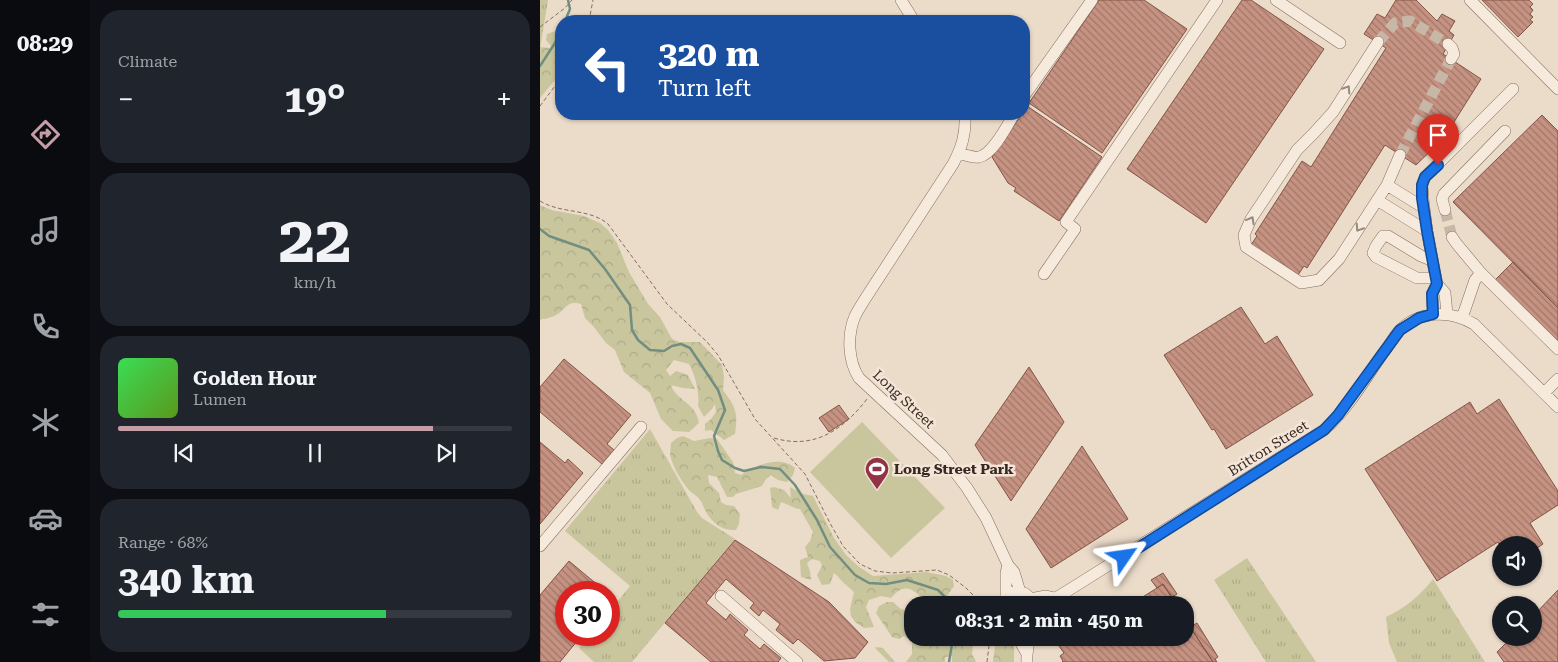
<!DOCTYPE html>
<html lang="en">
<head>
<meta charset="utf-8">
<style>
	body { margin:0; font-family:"Roboto Serif",serif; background:#20242c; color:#f1f3f6; height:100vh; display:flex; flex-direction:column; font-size:19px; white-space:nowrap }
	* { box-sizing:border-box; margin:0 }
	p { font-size:16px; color:#9ea1a6 }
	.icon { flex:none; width:28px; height:28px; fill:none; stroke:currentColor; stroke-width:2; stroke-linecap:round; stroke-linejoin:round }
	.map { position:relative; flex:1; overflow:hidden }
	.sheet { display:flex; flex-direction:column; gap:10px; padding:10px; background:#0d0f14; width:450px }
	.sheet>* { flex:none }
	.top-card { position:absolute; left:15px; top:15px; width:475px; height:105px; border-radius:20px; box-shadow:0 1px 4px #0004; background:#1a4fa0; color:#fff; overflow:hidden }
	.buttons { position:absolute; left:952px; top:536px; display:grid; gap:10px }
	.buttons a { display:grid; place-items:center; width:50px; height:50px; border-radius:50%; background:#171b24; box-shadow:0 1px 4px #0004; font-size:25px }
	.speed { position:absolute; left:15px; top:581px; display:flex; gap:10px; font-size:25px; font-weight:700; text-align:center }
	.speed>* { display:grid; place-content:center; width:65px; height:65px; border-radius:50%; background:#171b24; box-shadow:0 1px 4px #0004; line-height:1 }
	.speed .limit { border:8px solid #d22; background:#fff; color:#111 }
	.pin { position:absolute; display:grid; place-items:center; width:42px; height:42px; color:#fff; margin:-51px -21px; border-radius:50% 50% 50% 0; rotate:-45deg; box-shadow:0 0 5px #0007 }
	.pin .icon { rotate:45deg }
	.me { position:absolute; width:55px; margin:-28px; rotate:58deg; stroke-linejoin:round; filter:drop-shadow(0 0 4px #0008) }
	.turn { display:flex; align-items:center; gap:18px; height:105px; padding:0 20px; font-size:22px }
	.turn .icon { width:65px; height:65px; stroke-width:2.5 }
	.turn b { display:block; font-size:35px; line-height:42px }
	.big { font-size:38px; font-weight:700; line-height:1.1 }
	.sheet .widget { flex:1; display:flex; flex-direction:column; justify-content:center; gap:8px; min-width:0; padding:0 18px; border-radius:20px; background:#20242c }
	.sheet .dial { align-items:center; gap:0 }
	.dial b { font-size:65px; line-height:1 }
	.song { display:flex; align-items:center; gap:15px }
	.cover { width:60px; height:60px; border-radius:8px; background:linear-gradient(135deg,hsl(130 70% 55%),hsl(90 70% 35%)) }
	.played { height:5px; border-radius:2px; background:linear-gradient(90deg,#c59da7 80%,#363941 80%) }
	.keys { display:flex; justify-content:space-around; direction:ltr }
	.heat { display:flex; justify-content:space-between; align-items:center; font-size:28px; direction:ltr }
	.charge { height:8px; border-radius:4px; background:linear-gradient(90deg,#34c759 68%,#363941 0) }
	.trip { position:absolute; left:364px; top:596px; width:290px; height:50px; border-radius:20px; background:#171b24; box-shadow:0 1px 4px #0004; font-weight:700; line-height:50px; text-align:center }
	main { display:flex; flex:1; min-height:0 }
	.tab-bar { display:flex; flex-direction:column; width:90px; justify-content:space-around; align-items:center; background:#090b0e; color:#9ea1a6 }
	.tab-bar .icon { width:35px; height:35px }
	.tab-bar .active { color:#c59da7 }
	.tab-bar b { font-size:22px; color:#f1f3f6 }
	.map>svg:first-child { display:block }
	.grass { fill:url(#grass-tufts) }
	.forest { fill:url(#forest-crowns) }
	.garden { fill:#c9c69e }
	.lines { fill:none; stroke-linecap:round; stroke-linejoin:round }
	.stream { stroke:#718e81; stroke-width:2.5 }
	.building { fill:url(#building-back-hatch); stroke:#835447 }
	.minor-tunnel { stroke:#c7b7a7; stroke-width:11; stroke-dasharray:11 5.5; stroke-linecap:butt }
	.minor-casing { stroke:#866d5f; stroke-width:12 }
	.path { stroke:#866d5f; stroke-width:1; stroke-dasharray:4 2.5; stroke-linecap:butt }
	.minor { stroke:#f6eadc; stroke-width:11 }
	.oneway { stroke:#97897e }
	.route-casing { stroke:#114b97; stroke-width:12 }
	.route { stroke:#1a73e8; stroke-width:9 }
	.labels { text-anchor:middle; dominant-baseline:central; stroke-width:5; stroke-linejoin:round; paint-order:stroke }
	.street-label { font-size:14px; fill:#382821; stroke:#f3e6d8 }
	.poi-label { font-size:14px; font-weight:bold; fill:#382821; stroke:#f3e6d8; text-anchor:start }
</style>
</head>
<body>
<main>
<nav class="tab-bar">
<b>08:29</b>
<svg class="icon active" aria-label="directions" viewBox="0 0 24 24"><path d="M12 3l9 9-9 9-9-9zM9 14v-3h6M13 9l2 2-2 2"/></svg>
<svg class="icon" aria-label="music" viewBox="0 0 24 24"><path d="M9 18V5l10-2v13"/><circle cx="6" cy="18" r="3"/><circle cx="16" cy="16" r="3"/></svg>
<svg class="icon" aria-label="phone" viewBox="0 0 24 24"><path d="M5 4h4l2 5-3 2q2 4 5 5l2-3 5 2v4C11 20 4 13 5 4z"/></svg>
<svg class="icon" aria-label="climate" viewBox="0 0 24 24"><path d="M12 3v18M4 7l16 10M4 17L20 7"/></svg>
<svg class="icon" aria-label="car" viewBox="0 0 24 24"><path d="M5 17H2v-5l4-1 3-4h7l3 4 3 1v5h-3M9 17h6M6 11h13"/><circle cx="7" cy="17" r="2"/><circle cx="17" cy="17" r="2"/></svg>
<svg class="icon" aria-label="filters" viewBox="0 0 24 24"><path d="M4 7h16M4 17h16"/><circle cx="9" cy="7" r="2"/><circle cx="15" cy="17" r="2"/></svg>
</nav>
<section class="sheet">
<div class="widget"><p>Climate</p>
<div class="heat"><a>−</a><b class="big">19°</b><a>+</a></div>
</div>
<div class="widget dial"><b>22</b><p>km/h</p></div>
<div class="widget">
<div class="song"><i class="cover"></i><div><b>Golden Hour</b><p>Lumen</p></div></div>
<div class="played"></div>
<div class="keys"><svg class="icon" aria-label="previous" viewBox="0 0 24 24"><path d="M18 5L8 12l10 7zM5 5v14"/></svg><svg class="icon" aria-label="pause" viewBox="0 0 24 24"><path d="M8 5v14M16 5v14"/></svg><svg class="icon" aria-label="next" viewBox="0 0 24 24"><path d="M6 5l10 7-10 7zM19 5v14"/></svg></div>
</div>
<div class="widget"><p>Range · 68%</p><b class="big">340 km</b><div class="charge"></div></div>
</section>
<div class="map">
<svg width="1018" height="662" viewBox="0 0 1018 662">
	<defs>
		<pattern id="grass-tufts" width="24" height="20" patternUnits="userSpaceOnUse" patternTransform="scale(1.25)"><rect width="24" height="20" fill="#c9c69e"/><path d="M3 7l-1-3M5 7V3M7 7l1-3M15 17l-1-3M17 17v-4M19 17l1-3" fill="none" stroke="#adaa88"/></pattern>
		<pattern id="forest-crowns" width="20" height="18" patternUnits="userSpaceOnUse" patternTransform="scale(1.25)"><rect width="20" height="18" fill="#c9c69e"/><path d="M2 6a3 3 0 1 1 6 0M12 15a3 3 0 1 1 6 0" fill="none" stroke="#adaa88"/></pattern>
		<pattern id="building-back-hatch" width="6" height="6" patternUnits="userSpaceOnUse" patternTransform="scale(1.25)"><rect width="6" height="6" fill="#c69282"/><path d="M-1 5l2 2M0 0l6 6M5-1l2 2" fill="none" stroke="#a2776a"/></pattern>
	</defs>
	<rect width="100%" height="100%" fill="#ebdbc9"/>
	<path class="grass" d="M0 0H8L0 49Z
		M110 429 157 512 162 518 195 539 92 662H54L39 648 50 635H69V612L90 586 25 531Z
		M707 558 717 573 776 662H726L674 580Z
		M893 579 945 662H857L849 643 846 617C865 608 880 596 893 579Z"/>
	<path class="forest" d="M21 29V73L0 98V47L10 48 11 46 6 40 7 34Z
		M0 205 11 210 44 216 60 223 68 230 77 243 89 272 108 304 120 317 132 339 140 342H160L182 365 184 377 183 390C196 408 198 412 195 434L184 440 171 430 165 431V424L171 419 176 412 175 404 172 409 164 417 158 406C160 394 155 374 149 364L134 360 126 370 130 376 136 371 148 375 155 389 143 388 131 385C135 400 156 402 159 423L149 432 133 431 121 419 110 393 84 372 75 350 66 343 54 327 45 318 41 304C26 300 26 310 16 315 12 318 5 318 0 320Z
		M143 436 154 441 170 438 177 439 193 462 195 473 201 475C215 465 240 455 255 468L253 475 247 482 238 480 231 475 226 479 222 486 196 494 193 497H187L177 477 168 475 169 483 179 493 181 502 186 505 194 506 200 514 199 524 196 530C182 531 172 523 165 510 163 507 163 503 160 500 157 495 152 494 148 489 141 480 132 466 130 454 130 451 131 446 131 443L137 438Z
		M234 487 244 490 251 498 250 487 263 494 273 496 294 538 306 555 318 566 333 576 386 572 406 576 413 580 414 586 404 600 406 604 416 598 423 605H390C389 600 387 598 382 598 369 586 363 585 351 598L341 596 329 600 326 607 334 627 324 628 315 622 311 616 310 609 314 592C311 589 308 587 305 584 301 581 298 576 294 573L290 584 282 585 277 575 282 566 280 561 272 559 267 563 270 571 271 580 261 577 260 560 268 557 265 547 270 541 273 532 260 509C254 509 248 504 241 502L238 510 232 507 230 488Z
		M347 602H353L361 609 372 612V638H429L433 645 432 654 436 662H412V656L405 657V662H366L372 654V642L364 636 359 639 352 637 336 613 339 606Z
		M456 638H472L474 643V662H453Z
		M336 647 343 648 355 662H349L335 648Z"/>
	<path class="garden" d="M322 422 405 508 351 558 270 472Z"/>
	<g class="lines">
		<path class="stream" d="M25 21 30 9 28 0
			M0 66 15 43 21 30
			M0 229 9 236 49 250 65 269 90 305 92 330 98 340 110 350 124 351 132 346 141 344 150 348 178 390 185 410 174 436 178 451 182 460 195 468 204 471 221 467 240 469 255 485 277 520 290 547 315 575 329 583 346 584 367 580 398 590 409 601 411 605
			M409 662 413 638"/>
	</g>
	<path class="building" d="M559 0H604L647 29 562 153 489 103Z
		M702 0H711L784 49 666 223 587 169Z
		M856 0H876L897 21 902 14 915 21 909 31 914 35 903 54 941 79 904 138 876 165 845 145 767 268 764 266 758 275 711 245 717 236 715 234 762 161 771 167 846 48 824 34 837 14 845 18Z
		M942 0H989L993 4 990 7 993 10 990 14 993 17 990 20 993 22 978 37Z
		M487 106 562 157 519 221 474 191 476 188 468 183 452 157 482 114H484Z
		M1002 115 1018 131V308L913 202Z
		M973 262 1018 308V344L955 280Z
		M701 307 725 344 737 336 773 395 686 449 674 429 672 430 624 355Z
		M24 359 91 415 67 444 74 450 62 464 0 412V387Z
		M489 367 524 422 471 501 435 445Z
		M959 399 1018 491V505L990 523 1003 544 994 550V545H961V547L958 542 897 581 825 469 930 402 937 414Z
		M299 405 309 419 289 432 279 418Z
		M0 442 25 463 28 459 43 473 0 524Z
		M542 446 588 519 511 568 486 529Z
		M195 540 289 602 328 642 315 658 284 661 258 639 253 644 236 630 240 624 223 610 219 616 210 608 214 603 186 579 166 603 186 620 190 614 208 630 204 635 220 649 224 644 241 658 238 662H171L125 623Z
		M29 561 66 592H26V635H42L20 662H0V595Z
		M623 573 637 594 632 597 623 584 617 588 611 580Z
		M623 584 636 605H590L617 588Z
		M1018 590V662H964L957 652 971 638H994V615Z
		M645 619 673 662H522L523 661 520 656 524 653 519 646 524 643 520 638H645Z
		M657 623 678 657 675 659 677 662H673L650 627Z"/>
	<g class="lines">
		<path class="minor-tunnel" d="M838 42 855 23 870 21 908 44
			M860 155 911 59
			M905 210 912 237"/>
		<defs>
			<path id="minor" d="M361 0 374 21
				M736 0 800 43
				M930 0 1018 89
				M838 42 793 112 774 133 757 150 711 219 704 235 706 247 761 283 779 280 799 259 847 185 860 155
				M908 44 912 48 914 54 911 59
				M484 96 552 0
				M425 114C426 134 422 147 413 164L325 299C322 304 318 310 315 316 307 335 308 361 319 378L402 455 427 488 446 518 468 565 474 572 480 592
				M419 153C425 155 433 158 439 157 453 154 467 126 474 114
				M847 185 884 208
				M837 200 887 231
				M905 210 902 199 904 194 965 131
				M912 237 916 243 941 273 1018 349
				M893 261 881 256 848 236H843L836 246 833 253 836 257 877 278H896
				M504 274 535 229 526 222 677 0
				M893 314 892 294 897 284
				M907 314 905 293 897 284 887 231 883 199 882 185 885 177 973 89
				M922 318 935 280 941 273
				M1004 393 1018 379
				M0 546 101 427
				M181 596 257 662
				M466 596V573L468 565
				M490 599 506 596 515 598
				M462 605C467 587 488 587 493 605
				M505 605 784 430C808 409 825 379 843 353 849 346 853 338 859 331 879 310 910 310 934 324L1018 407
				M478 638 486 652
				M487 662C486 653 489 646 489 638"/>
		</defs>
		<use href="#minor" class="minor-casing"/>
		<path class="path" d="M49 21 53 0
			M0 27 25 8 32 0
			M0 106 21 78
			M0 201C21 214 49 208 68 224L127 304 167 342 178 355 215 419 265 474 291 525 303 546 320 564 335 571 352 573 397 570 409 575 426 588 440 602 442 605
			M234 438C274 450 303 430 327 399
			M447 662 450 638"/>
		<use href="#minor" class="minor"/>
	</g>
	<defs><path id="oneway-chevron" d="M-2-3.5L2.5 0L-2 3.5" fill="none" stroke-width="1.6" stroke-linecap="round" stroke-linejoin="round" transform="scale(1.25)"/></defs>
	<g class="oneway">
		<use href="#oneway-chevron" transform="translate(807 89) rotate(-57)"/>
		<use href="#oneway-chevron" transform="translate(711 220) rotate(-61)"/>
		<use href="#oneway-chevron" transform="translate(819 228) rotate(123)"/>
	</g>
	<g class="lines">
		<defs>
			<path id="route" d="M584 557 784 430 798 415 860 330 879 318 893 314 892 294 897 284 887 231 882 198V185L885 177 898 165"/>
		</defs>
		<use href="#route" class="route-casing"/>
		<use href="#route" class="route"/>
	</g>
	<defs>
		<symbol id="stadium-pin" viewBox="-11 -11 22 30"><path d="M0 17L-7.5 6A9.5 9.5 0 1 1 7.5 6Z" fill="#903446" stroke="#f3e6d8"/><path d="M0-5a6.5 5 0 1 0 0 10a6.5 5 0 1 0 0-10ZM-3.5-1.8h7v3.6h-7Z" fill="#fff"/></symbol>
	</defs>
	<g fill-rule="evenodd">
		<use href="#stadium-pin" x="323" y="455" width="28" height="38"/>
	</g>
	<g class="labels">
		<g class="street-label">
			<text transform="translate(364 399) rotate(43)">Long Street</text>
			<text transform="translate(728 448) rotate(-32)">Britton Street</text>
		</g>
		<g class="poi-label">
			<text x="354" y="469">Long Street Park</text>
		</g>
	</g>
</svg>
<div class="buttons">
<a><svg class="icon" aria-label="sound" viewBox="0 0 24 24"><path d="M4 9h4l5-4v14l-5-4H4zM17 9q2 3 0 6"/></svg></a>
<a><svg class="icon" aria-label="search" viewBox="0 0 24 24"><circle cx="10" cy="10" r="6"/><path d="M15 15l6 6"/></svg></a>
</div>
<div class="speed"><div class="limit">30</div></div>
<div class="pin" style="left:898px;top:165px;background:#d93025"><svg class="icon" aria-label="arrive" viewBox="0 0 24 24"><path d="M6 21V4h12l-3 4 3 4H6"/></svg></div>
<svg class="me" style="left:584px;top:557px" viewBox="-20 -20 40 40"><path d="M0-17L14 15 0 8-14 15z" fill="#1a73e8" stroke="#fff" stroke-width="4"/></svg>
<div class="trip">08:31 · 2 min · 450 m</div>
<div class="top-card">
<div class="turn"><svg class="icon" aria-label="left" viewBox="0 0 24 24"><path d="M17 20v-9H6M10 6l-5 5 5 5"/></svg><div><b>320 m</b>Turn left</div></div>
</div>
</div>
</main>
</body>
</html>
